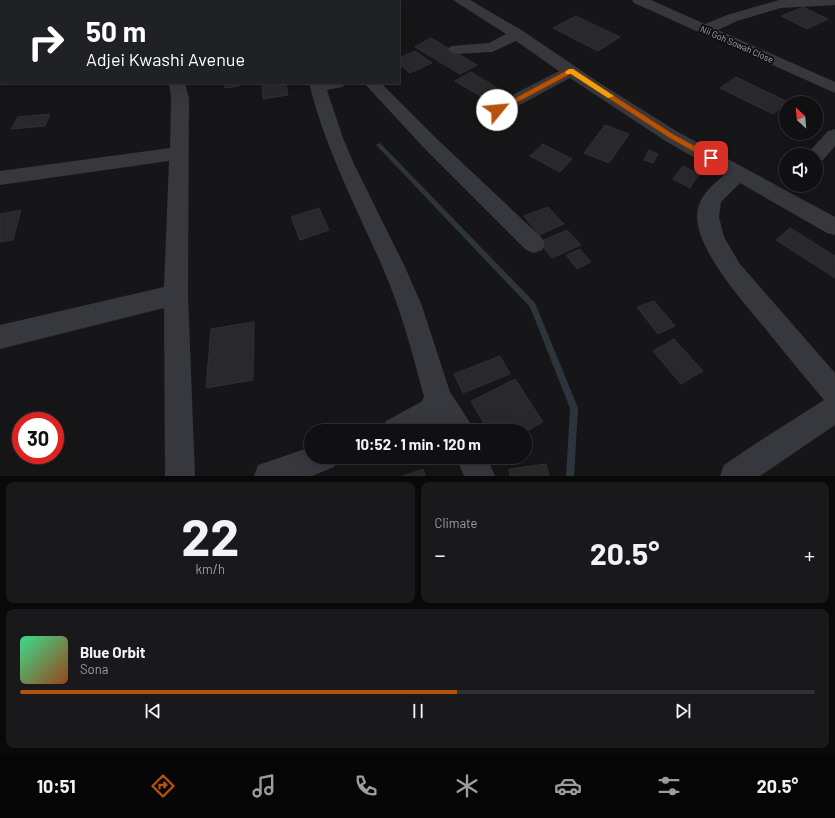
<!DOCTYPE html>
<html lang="en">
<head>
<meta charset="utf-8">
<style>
	body { margin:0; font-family:Barlow,sans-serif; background:#19191b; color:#f1f3f6; height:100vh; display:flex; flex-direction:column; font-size:15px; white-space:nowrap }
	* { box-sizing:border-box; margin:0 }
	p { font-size:13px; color:#9c9d9f }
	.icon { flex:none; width:22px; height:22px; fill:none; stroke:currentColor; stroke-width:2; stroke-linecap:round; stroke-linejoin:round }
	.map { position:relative; height:476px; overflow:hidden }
	.sheet { display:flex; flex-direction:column; gap:6px; padding:6px; background:#09090a; flex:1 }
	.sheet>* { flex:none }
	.banner { position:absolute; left:0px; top:0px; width:400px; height:84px; box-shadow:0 4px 16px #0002,0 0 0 1px #303032; background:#202124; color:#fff; overflow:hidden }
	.needle { width:26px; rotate:334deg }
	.buttons { position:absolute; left:779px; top:96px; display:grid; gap:8px }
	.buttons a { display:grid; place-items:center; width:44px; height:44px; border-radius:50%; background:#101012; box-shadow:0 4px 16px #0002,0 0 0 1px #303032; font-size:20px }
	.speed { position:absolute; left:12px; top:412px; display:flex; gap:8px; font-size:20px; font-weight:700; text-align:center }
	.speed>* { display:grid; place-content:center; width:52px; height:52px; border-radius:50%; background:#101012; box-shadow:0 4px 16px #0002,0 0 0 1px #303032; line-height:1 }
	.speed .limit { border:6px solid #d22; background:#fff; color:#111 }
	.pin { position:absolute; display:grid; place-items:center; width:34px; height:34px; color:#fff; margin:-17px; border-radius:8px; box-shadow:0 2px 6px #0006 }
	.me { position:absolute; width:44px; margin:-22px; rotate:62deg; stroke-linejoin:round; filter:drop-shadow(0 0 3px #0008) }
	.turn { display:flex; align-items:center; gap:14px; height:84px; padding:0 20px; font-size:18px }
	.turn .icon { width:52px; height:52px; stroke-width:2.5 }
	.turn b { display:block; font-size:28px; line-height:34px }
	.big { font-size:30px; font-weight:700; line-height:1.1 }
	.sheet .widget { flex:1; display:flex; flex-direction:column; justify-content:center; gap:6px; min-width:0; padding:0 14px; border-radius:8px; background:#19191b }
	.sheet .dial { align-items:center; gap:0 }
	.dial b { font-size:52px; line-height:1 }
	.song { display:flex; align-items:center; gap:12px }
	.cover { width:48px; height:48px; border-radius:6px; background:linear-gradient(135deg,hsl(150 70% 55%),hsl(20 70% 35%)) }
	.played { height:4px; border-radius:2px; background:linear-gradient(90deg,#b45309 55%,#303032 55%) }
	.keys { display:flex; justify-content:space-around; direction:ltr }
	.heat { display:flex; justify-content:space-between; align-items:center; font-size:22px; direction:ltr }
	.sheet .tiles { flex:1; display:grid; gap:6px; grid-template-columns:1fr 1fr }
	.widget:last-child { grid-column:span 2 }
	.trip { position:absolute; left:304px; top:424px; width:228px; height:40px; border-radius:20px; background:#101012; box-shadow:0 4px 16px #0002,0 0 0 1px #303032; font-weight:700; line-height:40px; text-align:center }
	.menu { display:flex; height:64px; justify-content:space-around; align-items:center; background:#060607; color:#9c9d9f }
	.menu .icon { width:28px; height:28px }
	.menu .selected { color:#b45309 }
	.menu b { font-size:18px; color:#f1f3f6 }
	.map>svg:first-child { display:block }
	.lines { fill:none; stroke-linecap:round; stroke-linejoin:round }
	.stream { fill:#2c353c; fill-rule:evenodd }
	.building { fill:#29292c; stroke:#303034 }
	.minor { fill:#37383d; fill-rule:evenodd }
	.route { fill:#b45309; stroke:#753606 }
	.slow { fill:#f59e0b }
	.labels { text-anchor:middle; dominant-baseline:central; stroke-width:4; stroke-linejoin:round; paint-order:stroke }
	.far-street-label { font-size:9px; fill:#a8adb8; stroke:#111113 }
</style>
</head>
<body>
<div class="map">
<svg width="835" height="476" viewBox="0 0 835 476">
	<rect width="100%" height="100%" fill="#161618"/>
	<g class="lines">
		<path class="stream" d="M379 143 381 144 535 303 578 408 574 476H566L570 408 530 307 377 146 376 145Z"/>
	</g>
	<path class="building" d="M803 7 828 19 807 29 781 16Z
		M576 16 620 37 598 51 553 28Z
		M431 38 477 65 460 74 415 47Z
		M415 51 432 63 410 73 399 64V58Z
		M471 72 504 92 488 101 455 81Z
		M736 77 788 102 773 114 720 88Z
		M225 83H238L239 86 225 88Z
		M271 83H286L288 95 263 99 262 84Z
		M50 114 45 126 11 129 18 117Z
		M605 125 629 134 609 163 584 153Z
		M543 144 572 159 560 172 530 156Z
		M649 150 658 154 653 163 644 160Z
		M683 166 699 174 690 188 673 179Z
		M548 207 564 224 539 235 524 216Z
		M319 208 329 230 300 240 291 217Z
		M21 210 13 240 0 242V214Z
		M790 228 835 256V278L776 240Z
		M567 230 581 245 552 258 539 242Z
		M580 249 591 262 577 269 566 255Z
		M654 301 675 326 658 334 637 307Z
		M254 322 253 380 206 388 211 329Z
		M674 339 703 371 681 384 653 351Z
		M500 356 510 374 463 393 454 374Z
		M515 379 543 422 525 432V431H488L471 401Z
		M546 464 549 476H510L509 469Z
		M423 469 425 476H403Z"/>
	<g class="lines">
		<path class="minor" d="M160 0H174V1H160Z
			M453 0H470L523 31 598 82 678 132 835 217V235L827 233 740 183 721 202 719 217 724 237 740 264 835 373V425L760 476H720L724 465 755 444 824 400C805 377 786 355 768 332 746 305 697 252 697 216 698 196 711 187 724 175L664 140 570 78 503 114 497 116 491 114 488 110 491 106 559 71 516 41 492 52 456 54 451 52 448 49 451 46 489 43 506 34Z
			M632 0H651L705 24 727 15 779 0H835V5L781 8 737 21 718 30 835 82V93L634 3Z
			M0 62H1V72H0Z
			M169 83H185L189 98 188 295 195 476H165L164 308 0 349V325L164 287 169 161 0 185V171L170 148 171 98Z
			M309 83H345L343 87 327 90 343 138 354 164 405 267 422 306 450 392 469 421 473 431H443L438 423 424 431H382L386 421 421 402 424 397C412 352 401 309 382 266 355 205 325 148 309 83Z
			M364 83H381L438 140 542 238 545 244 542 250 534 253 526 250 424 148Z
			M835 129V146L823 160 816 162V155H806L828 131Z
			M311 447V457H339L334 467 312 476H254L258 465Z
			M456 457H487L495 476H464Z"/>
	</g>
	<path class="route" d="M569 69H573L673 134 714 156V160H708L668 137 571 74 499 112 493 110Z"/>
	<path class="slow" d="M569 69H573L614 96 608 98 571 74H566L565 72Z"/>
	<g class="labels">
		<g class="far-street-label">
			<text transform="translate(737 44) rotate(24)">Nii Goh Sowah Close</text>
		</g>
	</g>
</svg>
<div class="buttons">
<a><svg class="needle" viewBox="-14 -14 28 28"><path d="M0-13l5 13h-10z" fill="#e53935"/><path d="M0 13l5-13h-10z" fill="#9c9d9f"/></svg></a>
<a><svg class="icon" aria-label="sound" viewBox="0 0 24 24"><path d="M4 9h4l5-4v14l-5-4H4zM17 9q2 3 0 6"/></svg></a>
</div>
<div class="speed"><div class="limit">30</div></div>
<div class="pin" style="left:711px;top:158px;background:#d93025"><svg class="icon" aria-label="arrive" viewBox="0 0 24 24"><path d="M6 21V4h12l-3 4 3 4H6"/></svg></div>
<svg class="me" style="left:497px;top:110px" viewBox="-20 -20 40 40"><circle r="19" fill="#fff"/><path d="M0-13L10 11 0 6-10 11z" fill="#b45309"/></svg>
<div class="trip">10:52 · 1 min · 120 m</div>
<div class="banner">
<div class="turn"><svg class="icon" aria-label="right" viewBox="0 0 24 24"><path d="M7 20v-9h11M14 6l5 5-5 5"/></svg><div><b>50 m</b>Adjei Kwashi Avenue</div></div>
</div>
</div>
<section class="sheet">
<div class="tiles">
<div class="widget dial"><b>22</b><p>km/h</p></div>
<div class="widget"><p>Climate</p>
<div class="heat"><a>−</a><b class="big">20.5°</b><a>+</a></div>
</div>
<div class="widget">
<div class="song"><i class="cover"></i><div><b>Blue Orbit</b><p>Sona</p></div></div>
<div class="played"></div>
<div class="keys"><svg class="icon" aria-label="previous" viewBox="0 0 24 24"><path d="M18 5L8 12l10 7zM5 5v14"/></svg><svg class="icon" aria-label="pause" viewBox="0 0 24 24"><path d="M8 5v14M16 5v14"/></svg><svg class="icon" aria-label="next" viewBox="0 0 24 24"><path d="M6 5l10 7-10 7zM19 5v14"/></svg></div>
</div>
</div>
</section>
<nav class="menu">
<b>10:51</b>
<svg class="icon selected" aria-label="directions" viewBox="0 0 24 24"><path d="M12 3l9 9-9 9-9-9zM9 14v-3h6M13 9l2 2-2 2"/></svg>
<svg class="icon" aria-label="music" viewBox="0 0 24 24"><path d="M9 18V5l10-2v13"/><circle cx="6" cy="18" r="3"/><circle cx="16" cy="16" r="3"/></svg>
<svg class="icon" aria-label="phone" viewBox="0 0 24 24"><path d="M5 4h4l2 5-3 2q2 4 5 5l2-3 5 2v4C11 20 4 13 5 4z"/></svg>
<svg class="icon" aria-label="climate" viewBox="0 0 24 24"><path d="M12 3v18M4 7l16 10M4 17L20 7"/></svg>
<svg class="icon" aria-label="car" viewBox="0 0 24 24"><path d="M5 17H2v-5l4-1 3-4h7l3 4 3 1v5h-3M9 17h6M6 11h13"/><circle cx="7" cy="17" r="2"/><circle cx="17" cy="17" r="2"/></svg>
<svg class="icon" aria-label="filters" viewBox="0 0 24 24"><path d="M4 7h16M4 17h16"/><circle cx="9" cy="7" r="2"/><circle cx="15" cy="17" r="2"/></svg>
<b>20.5°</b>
</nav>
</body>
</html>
